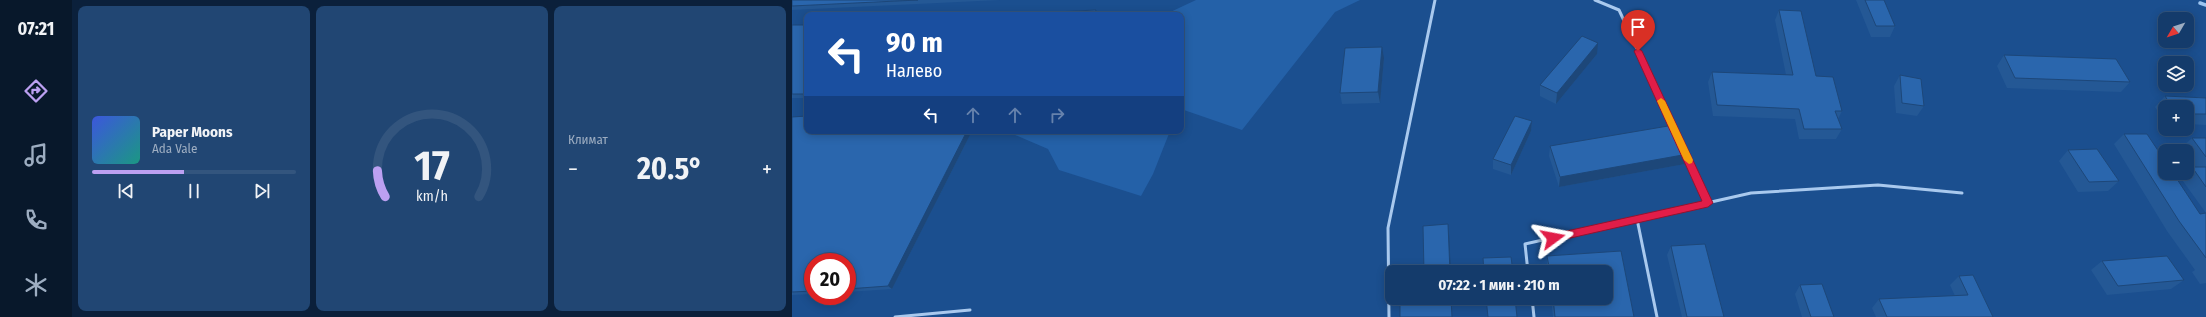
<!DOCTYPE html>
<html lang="ru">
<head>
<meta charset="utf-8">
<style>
	body { margin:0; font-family:"Fira Sans Condensed",sans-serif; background:#214673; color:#f1f3f6; height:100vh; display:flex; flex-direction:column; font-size:15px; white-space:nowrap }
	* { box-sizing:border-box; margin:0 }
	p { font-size:13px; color:#9dadc1 }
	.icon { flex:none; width:22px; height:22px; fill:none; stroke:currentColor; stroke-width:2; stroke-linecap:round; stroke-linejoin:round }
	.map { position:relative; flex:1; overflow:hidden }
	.side { display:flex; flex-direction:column; gap:6px; padding:6px; background:#0b203b; width:720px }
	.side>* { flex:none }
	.guide { position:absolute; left:12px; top:12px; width:380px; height:122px; border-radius:8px; box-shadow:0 2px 10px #0003,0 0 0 1px #33557e; background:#1a4fa0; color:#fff; overflow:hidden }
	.needle { width:26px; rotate:231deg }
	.controls { position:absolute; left:1366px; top:12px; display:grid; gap:8px }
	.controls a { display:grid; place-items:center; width:36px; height:36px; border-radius:8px; background:#143b6b; box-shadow:0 2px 10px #0003,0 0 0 1px #33557e; font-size:20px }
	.speed { position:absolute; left:12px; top:253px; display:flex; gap:8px; font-size:20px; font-weight:700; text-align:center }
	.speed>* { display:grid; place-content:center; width:52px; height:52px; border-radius:50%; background:#143b6b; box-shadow:0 2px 10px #0003,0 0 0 1px #33557e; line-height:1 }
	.speed .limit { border:6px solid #d22; background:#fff; color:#111 }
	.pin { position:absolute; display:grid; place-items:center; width:34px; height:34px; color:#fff; margin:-41px -17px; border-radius:50% 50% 50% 0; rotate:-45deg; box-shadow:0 0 4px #0007 }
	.pin .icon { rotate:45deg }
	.me { position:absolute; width:44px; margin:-22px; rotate:77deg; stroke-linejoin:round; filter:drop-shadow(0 0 3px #0008) }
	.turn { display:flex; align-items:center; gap:14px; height:84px; padding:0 16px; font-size:18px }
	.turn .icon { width:52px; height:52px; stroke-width:2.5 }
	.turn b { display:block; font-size:28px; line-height:34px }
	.lanes { display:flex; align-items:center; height:38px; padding:0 16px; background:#0003; justify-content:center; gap:20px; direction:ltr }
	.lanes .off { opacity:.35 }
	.big { font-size:30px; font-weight:700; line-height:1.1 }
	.side .tile { flex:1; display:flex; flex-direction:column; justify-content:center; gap:6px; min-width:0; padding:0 14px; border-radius:8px; background:#214673 }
	.side .dial { align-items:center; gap:0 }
	.dial svg { height:104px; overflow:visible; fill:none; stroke:#33557e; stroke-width:7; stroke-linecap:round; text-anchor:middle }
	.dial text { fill:#f1f3f6; stroke:none }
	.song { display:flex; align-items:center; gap:12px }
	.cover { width:48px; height:48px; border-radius:6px; background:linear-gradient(135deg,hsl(230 70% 55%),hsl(170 70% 35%)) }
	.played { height:4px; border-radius:2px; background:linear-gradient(90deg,#bca0f2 45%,#33557e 45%) }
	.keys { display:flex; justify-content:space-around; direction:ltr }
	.heat { display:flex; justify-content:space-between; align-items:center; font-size:22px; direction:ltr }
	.side .tiles { flex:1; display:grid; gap:6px; grid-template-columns:repeat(3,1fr) }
	.trip { position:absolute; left:593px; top:265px; width:228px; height:40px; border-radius:8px; background:#143b6b; box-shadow:0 2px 10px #0003,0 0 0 1px #33557e; font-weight:700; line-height:40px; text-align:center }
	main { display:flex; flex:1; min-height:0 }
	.menu { display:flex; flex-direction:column; width:72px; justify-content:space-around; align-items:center; background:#08182b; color:#9dadc1 }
	.menu .icon { width:28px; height:28px }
	.menu .current { color:#bca0f2 }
	.menu b { font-size:18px; color:#f1f3f6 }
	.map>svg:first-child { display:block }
	.green { fill:#2461a8 }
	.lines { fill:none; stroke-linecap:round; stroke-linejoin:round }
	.stream { stroke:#9cc4f0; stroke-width:3.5 }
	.lane { stroke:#a9c9ee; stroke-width:3 }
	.wall { fill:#245895 }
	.shaded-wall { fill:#1d4779 }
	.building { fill:#2a66ad; stroke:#1d4779 }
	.route { fill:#e11d48; stroke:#92132f }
	.slow { fill:#f59e0b }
</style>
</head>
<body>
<main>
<nav class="menu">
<b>07:21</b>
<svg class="icon current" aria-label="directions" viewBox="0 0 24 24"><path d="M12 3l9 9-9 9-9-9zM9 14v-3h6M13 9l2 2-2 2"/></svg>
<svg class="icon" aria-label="music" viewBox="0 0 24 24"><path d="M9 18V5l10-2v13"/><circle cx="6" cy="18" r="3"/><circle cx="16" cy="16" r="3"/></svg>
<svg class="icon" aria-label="phone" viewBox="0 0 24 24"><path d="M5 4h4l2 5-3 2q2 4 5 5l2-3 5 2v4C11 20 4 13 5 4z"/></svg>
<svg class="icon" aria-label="climate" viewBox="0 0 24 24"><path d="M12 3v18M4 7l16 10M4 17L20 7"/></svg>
</nav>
<section class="side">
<div class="tiles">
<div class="tile">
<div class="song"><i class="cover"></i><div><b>Paper Moons</b><p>Ada Vale</p></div></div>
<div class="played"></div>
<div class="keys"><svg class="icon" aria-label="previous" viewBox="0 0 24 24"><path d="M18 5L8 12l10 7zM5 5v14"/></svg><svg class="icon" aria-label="pause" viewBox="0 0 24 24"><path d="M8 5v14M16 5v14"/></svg><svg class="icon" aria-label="next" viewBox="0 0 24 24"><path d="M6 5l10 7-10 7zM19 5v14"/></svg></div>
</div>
<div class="tile dial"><svg viewBox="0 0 100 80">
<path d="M14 69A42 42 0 1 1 86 69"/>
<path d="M14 69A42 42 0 0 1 8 49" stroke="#bca0f2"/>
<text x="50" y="56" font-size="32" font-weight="700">17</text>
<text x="50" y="72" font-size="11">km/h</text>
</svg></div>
<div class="tile"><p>Климат</p>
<div class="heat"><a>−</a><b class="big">20.5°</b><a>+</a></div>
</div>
</div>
</section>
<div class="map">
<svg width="1414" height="317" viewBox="0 0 1414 317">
	<rect width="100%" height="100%" fill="#1b4f8f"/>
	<path class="green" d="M404 0H568L543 12 450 130 389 109V15H372Z
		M214 131H378L361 174 349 196 267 170 256 149Z"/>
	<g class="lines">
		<path class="stream" d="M1408 3 1414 5"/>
		<path class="lane" d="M803 0 827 10 882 128
			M894 155 916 203
			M845 219 865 317
			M736 272 733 244 959 193 1086 185 1170 193
			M740 298 742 317
			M103 317 178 310
			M597 317 596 228 643 0"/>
	</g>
	<path class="wall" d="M0 0H208L0 10Z
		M1064 0H1092L1103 26 1098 37H1079Z
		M987 10 1024 76 1050 111 1046 119 1050 129 1044 139H1007L1003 119 921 116 916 82 920 72 994 75 983 20Z
		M0 25H15V98H0Z
		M805 54 764 104 748 96V85Z
		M1212 55 1338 82 1329 92 1215 88 1205 66Z
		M592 58 588 103 550 104 548 93Z
		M1108 75 1132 106 1125 116 1104 113 1102 86Z
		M1373 96 1414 98V125L1395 124V107H1373V123L1363 107Z
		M0 117 15 131H180L100 289 55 292V262H21V294L0 295Z
		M740 121 739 131 719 175 701 169V159Z
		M1332 134 1408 214 1414 213 1388 177 1393 173H1395V171L1400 167H1402L1395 157V151H1391L1389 148 1400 138H1414V283L1408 284 1400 272 1403 270 1375 231 1322 144Z
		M758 146 893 164 767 187 757 156Z
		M1276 150 1327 181 1316 191 1286 192 1267 161Z
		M879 246 932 317H890L875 255Z
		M829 251 842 317H761L759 298H814V272H755V256Z
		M1310 261 1392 280 1379 289 1315 295 1299 270Z
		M1167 276 1201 317H1084L1080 308 1087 299 1163 296 1158 285Z
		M1008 285 1042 317H1010L1003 294Z"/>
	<path class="shaded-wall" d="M304 10 306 14 305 15H302Z
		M806 43 805 54 764 104 765 93Z
		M590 47 592 58 588 103 586 92Z
		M740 121 739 131 719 175V165Z
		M175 131H180L100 289 96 286Z
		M896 154 893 164 767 187 768 177Z
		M656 224 657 234 659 272H658Z"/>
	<path class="building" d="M0 0H126L0 6Z
		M1073 0H1092L1103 26H1084Z
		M304 10 302 15H204Z
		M987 10 1009 11 1024 76 1041 77 1050 111H1043L1050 129H1012L1007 109 925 105 920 72 1001 75Z
		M0 25H15V94H0Z
		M790 36 806 43 765 93 748 85Z
		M590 47 586 92 548 93 553 48Z
		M1212 55 1324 59 1338 82 1223 78Z
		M1108 75 1129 79 1132 106 1110 103Z
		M1373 96 1414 98V114H1395V107H1380Z
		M15 116V131H175L96 286 55 289V262H21V291L0 292V117Z
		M723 116 740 121 719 165 701 159Z
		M882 125 896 154 768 177 758 146Z
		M1332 134H1355L1373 161V173H1381L1408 214 1414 213V258L1387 221Z
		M1400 138H1414V157Z
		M1305 149 1327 181 1297 182 1276 150Z
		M1400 167H1414V187Z
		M656 224 658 272H632L631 226Z
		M913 244 932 317H895L879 246Z
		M829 251 842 317H763L761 298H814V272H758L755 256Z
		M1375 256 1392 280 1326 286 1310 261Z
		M719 257 721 272H692L691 258Z
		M1181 275 1201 317H1095L1087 299 1176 295 1167 276Z
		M1030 284 1042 317H1019L1008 285Z
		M608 298H659L660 317H608Z
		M694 298H723L725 317H696Z"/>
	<path class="route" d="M846 48 850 51 921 203 916 207 761 242 757 241V235L761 234 910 201 842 51Z"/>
	<path class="slow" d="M869 98 873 101 901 160 900 163 897 164 892 160 865 101Z"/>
</svg>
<div class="controls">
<a><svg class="needle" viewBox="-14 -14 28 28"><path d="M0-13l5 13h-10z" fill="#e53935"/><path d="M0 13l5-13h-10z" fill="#9dadc1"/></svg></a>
<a><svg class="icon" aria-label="layers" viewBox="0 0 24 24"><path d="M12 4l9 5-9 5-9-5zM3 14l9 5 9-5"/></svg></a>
<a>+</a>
<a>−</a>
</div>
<div class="speed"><div class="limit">20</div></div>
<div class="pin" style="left:846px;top:51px;background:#d93025"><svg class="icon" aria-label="arrive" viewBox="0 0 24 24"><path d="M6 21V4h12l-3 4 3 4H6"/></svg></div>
<svg class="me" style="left:761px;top:238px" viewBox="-20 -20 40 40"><path d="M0-17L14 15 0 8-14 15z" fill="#e11d48" stroke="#fff" stroke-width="4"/></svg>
<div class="trip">07:22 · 1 мин · 210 m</div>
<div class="guide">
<div class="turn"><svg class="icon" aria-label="left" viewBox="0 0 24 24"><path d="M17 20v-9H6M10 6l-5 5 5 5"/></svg><div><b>90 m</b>Налево</div></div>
<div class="lanes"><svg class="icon" aria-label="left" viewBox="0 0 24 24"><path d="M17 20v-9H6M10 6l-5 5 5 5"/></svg><svg class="icon off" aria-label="ahead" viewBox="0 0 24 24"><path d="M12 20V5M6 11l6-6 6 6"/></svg><svg class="icon off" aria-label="ahead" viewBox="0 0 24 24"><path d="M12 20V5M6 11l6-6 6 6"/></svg><svg class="icon off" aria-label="right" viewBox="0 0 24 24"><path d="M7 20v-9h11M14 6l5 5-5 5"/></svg></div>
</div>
</div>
</main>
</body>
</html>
